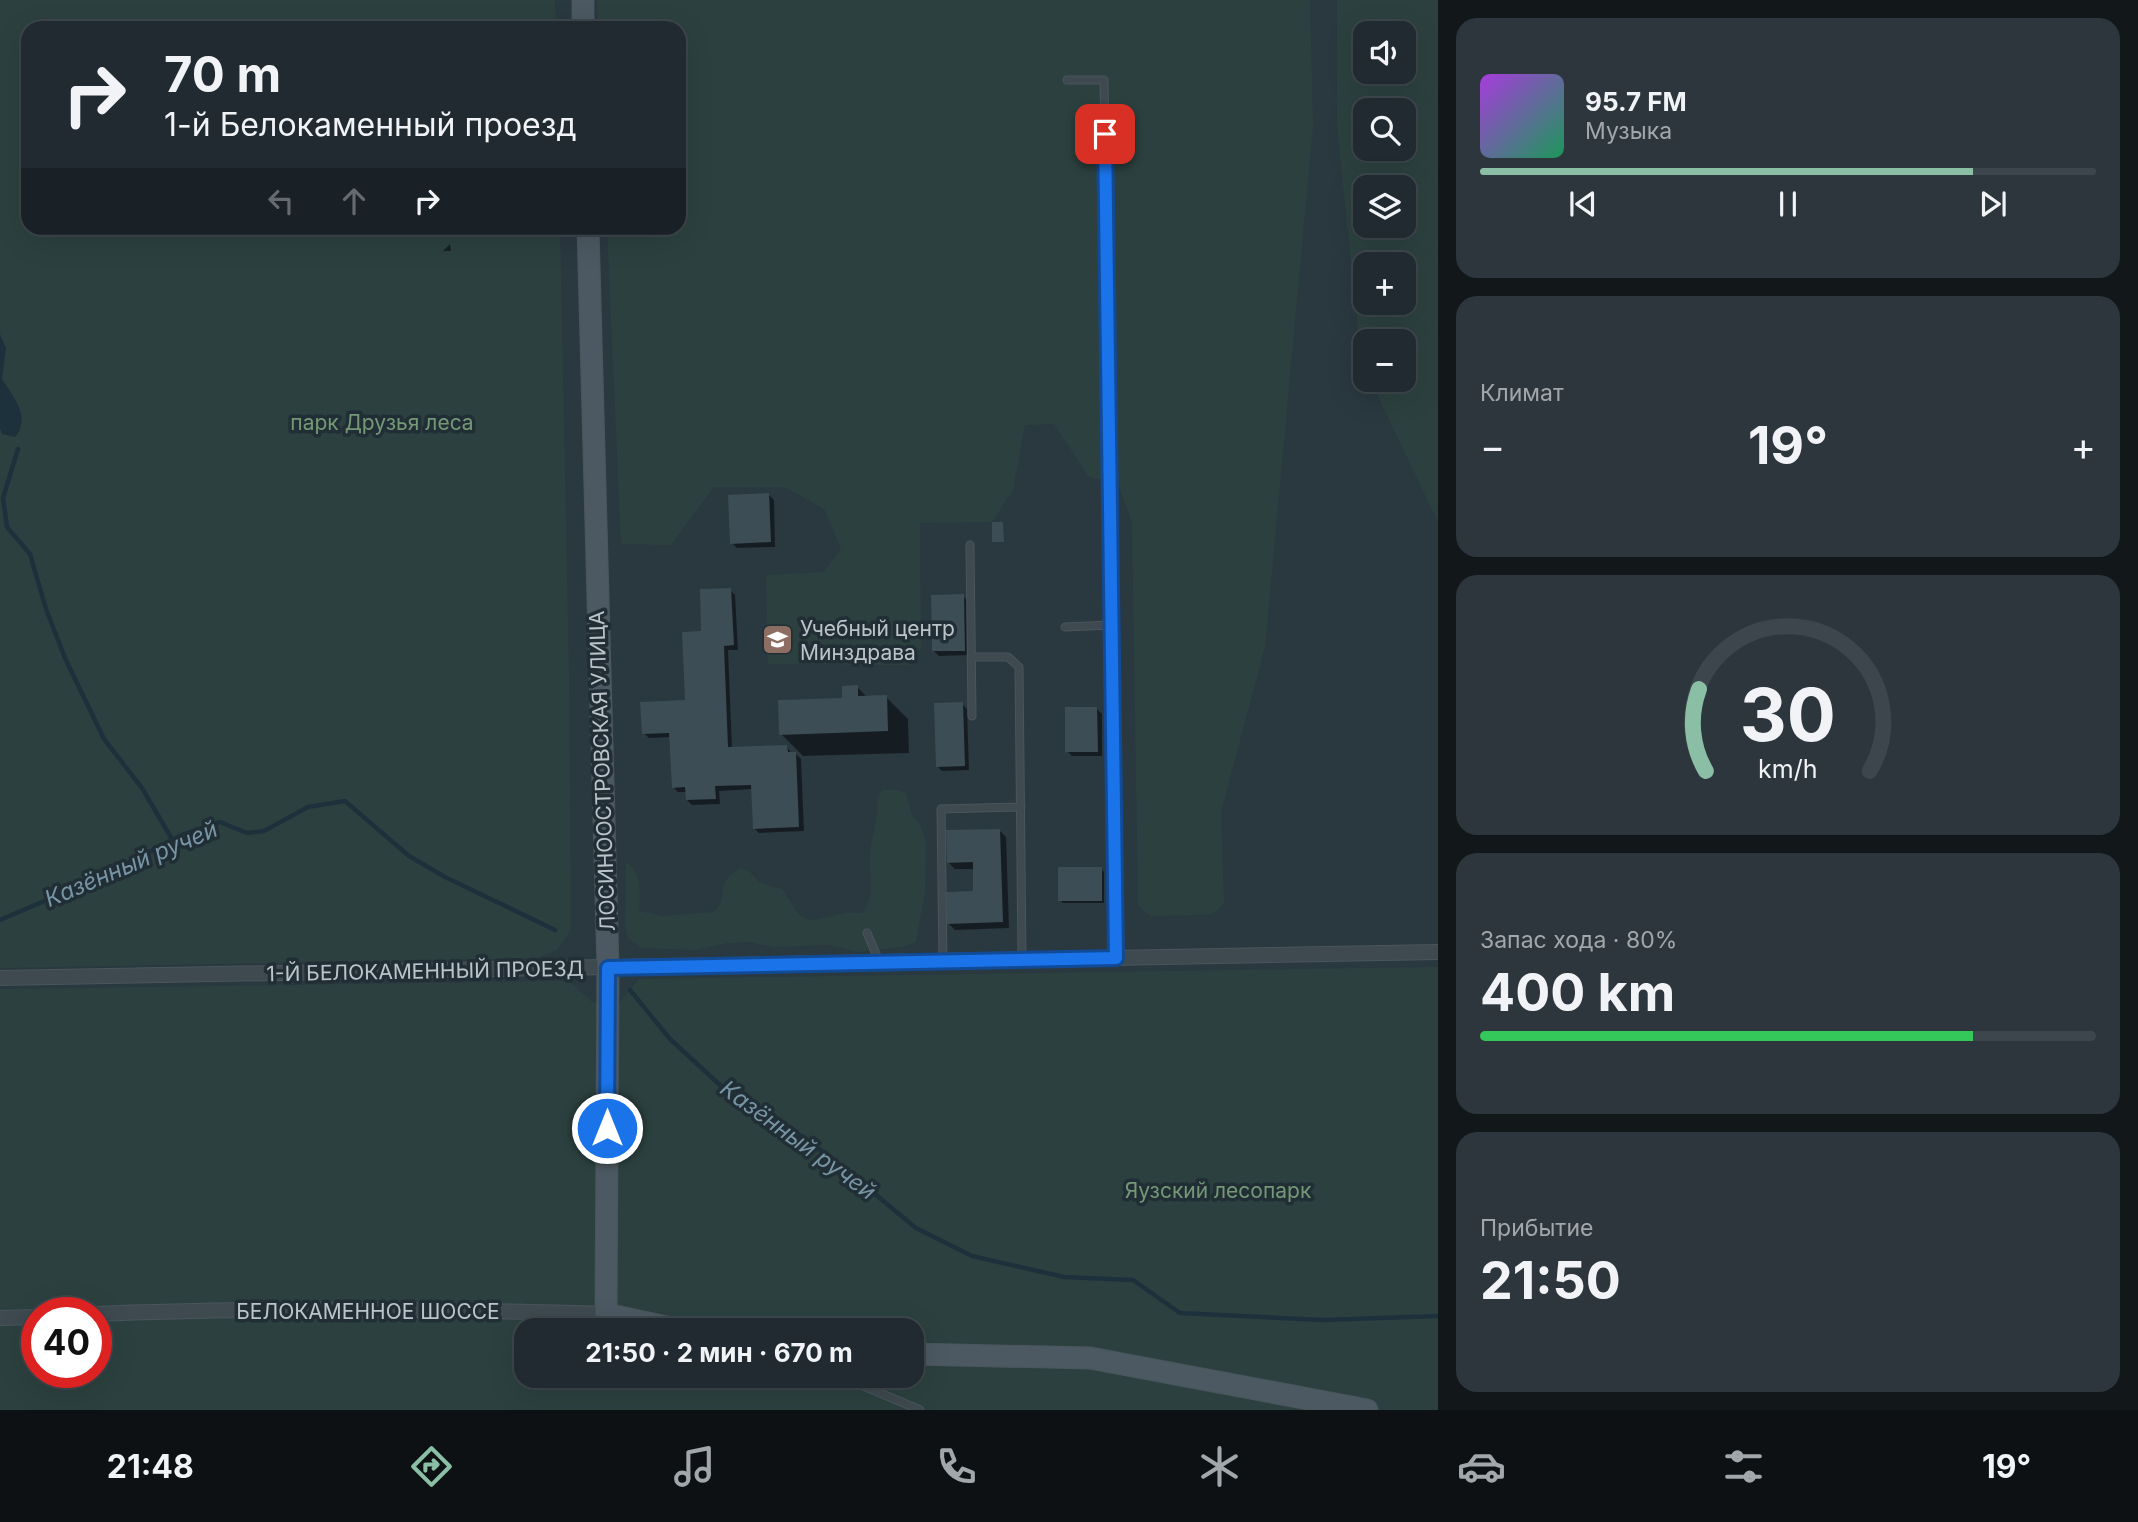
<!DOCTYPE html>
<html lang="ru">
<head>
<meta charset="utf-8">
<style>
	body { margin:0; font-family:Inter,sans-serif; background:#2d363c; color:#f1f3f6; height:100vh; display:flex; flex-direction:column; font-size:26px; white-space:nowrap }
	* { box-sizing:border-box; margin:0 }
	p { font-size:23px; color:#a2a7ab }
	.icon { flex:none; width:38px; height:38px; fill:none; stroke:currentColor; stroke-width:2; stroke-linecap:round; stroke-linejoin:round }
	.map { position:relative; flex:1; overflow:hidden }
	.side { display:flex; flex-direction:column; gap:18px; padding:18px; background:#12171a; width:700px }
	.side>* { flex:none }
	.guide { position:absolute; left:21px; top:21px; width:665px; height:214px; border-radius:21px; box-shadow:0 7px 28px #0002,0 0 0 2px #3d464c; background:#202a30; color:#f1f3f6; overflow:hidden }
	.buttons { position:absolute; left:1353px; top:21px; display:grid; gap:14px }
	.buttons a { display:grid; place-items:center; width:63px; height:63px; border-radius:14px; background:#202a30; box-shadow:0 7px 28px #0002,0 0 0 2px #3d464c; font-size:35px }
	.speed { position:absolute; left:21px; top:1297px; display:flex; gap:14px; font-size:35px; font-weight:700; text-align:center }
	.speed>* { display:grid; place-content:center; width:91px; height:91px; border-radius:50%; background:#202a30; box-shadow:0 7px 28px #0002,0 0 0 2px #3d464c; line-height:1 }
	.speed .limit { border:10px solid #d22; background:#fff; color:#111 }
	.pin { position:absolute; display:grid; place-items:center; width:60px; height:60px; color:#fff; margin:-30px; border-radius:14px; box-shadow:0 4px 10px #0006 }
	.me { position:absolute; width:77px; margin:-38px; rotate:0deg; stroke-linejoin:round; filter:drop-shadow(0 0 5px #0008) }
	.turn { display:flex; align-items:center; gap:24px; height:147px; padding:0 28px; font-size:32px }
	.turn .icon { width:91px; height:91px; stroke-width:2.5 }
	.turn b { display:block; font-size:49px; line-height:60px }
	.lanes { display:flex; align-items:center; height:66px; padding:0 28px; background:#0003; justify-content:center; gap:35px; direction:ltr }
	.lanes .off { opacity:.35 }
	.big { font-size:52px; font-weight:700; line-height:1.1 }
	.side .card { flex:1; display:flex; flex-direction:column; justify-content:center; gap:10px; min-width:0; padding:0 24px; border-radius:21px; background:#2d363c }
	.side .dial { align-items:center; gap:0 }
	.dial svg { height:182px; overflow:visible; fill:none; stroke:#3d464c; stroke-width:7; stroke-linecap:round; text-anchor:middle }
	.dial text { fill:#f1f3f6; stroke:none }
	.song { display:flex; align-items:center; gap:21px }
	.cover { width:84px; height:84px; border-radius:10px; background:linear-gradient(135deg,hsl(280 70% 55%),hsl(150 70% 35%)) }
	.played { height:7px; border-radius:4px; background:linear-gradient(90deg,#8abfa5 80%,#3d464c 80%) }
	.keys { display:flex; justify-content:space-around; direction:ltr }
	.heat { display:flex; justify-content:space-between; align-items:center; font-size:38px; direction:ltr }
	.charge { height:10px; border-radius:5px; background:linear-gradient(90deg,#34c759 80%,#3d464c 0) }
	.trip { position:absolute; left:514px; top:1318px; width:410px; height:70px; border-radius:21px; background:#202a30; box-shadow:0 7px 28px #0002,0 0 0 2px #3d464c; font-weight:700; line-height:70px; text-align:center }
	.menu { display:flex; height:112px; justify-content:space-around; align-items:center; background:#0d1113; color:#a2a7ab }
	.menu .icon { width:49px; height:49px }
	.menu .on { color:#8abfa5 }
	.menu b { font-size:32px; color:#f1f3f6 }
	main { display:flex; flex:1; min-height:0 }
	.map>svg:first-child { display:block }
	.green { fill:#2c413f; fill-rule:evenodd }
	.water { fill:#1d313d }
	.shadow { fill:#0007 }
	.lines { fill:none; stroke-linecap:round; stroke-linejoin:round }
	.stream { stroke:#1d313d; stroke-width:4.5 }
	.building { fill:#3c4d55 }
	.lane-casing { stroke:#4a555c; stroke-width:9 }
	.street-casing { stroke:#4a555c; stroke-width:16 }
	.secondary-casing { stroke:#4a555c; stroke-width:23 }
	.lane { stroke:#3e4950; stroke-width:7 }
	.street { stroke:#3e4950; stroke-width:14 }
	.secondary { stroke:#4c5962; stroke-width:21 }
	.route-casing { stroke:#114b97; stroke-width:18 }
	.route { stroke:#1a73e8; stroke-width:12 }
	.labels { text-anchor:middle; dominant-baseline:central; stroke-width:7; stroke-linejoin:round; paint-order:stroke }
	.park-label { font-size:21px; fill:#749875; stroke:#222e35 }
	.poi-label { font-size:21px; fill:#bbc4ca; stroke:#222e35; text-anchor:start }
	.street-label { font-size:21px; fill:#bbc4ca; stroke:#222e35 }
	.water-label { font-size:23px; font-style:italic; fill:#7895a5; stroke:#222e35 }
</style>
</head>
<body>
<main>
<div class="map">
<svg width="1438" height="1410" viewBox="0 0 1438 1410">
	<rect width="100%" height="100%" fill="#2a3840"/>
	<path class="green" d="M0 0H555L556 28H28V228H560L569 672 571 930 557 950 537 958 0 968Z
		M597 0H1310L1313 126 1265 647 1221 812 1224 904 1211 915 1150 916 1138 905 1132 523 1118 484 1089 477 1054 424 1025 425 1013 490 992 522 920 523 921 648 909 665 768 664 766 575 824 572 841 549 824 509 784 487H714L671 545 621 544 607 228H679V28H598Z
		M1337 0H1438V522L1370 380H1404V341H1365V369L1361 361 1337 125ZM1365 33H1404V72H1365ZM1365 110H1404V149H1365ZM1365 187H1404V226H1365ZM1365 264H1404V303H1365Z
		M883 790H898L906 793 912 815 921 827 926 842 925 891 916 942 902 947 858 952 829 945 774 947 750 942 728 943 696 950 642 948 628 938 625 925 626 862C643 873 640 893 639 911L662 916 714 912C731 895 712 883 741 868L749 871 759 882 782 889 799 915 806 919 814 920 845 913H861C877 898 868 873 870 853 872 833 879 819 877 797Z
		M1438 967V1410H0V989L569 981 593 1003H619L639 979ZM37 1312H96V1372H37ZM527 1330H912V1376H527Z"/>
	<path class="water" d="M0 334 6 348 2 379C13 396 32 418 15 437L2 434 0 428Z"/>
	<path class="shadow" d="M450 244 451 251H443Z
		M769 495 774 500 775 547 737 548 732 543Z
		M730 590 735 595 738 650H728L732 749 787 747 792 754H796L801 759 804 831 759 833 754 828 753 789 719 791 720 804 692 805 687 800V792H678L673 787 671 737 649 738 644 733 687 702 703 633Z
		M963 596 968 601 969 655 939 656 934 651Z
		M857 687 868 698 886 697 908 719 909 753 803 756 781 734 844 700Z
		M962 704 967 709 969 770 942 771 937 766Z
		M1097 709 1102 714V756H1072L1067 751Z
		M1000 831 1006 837 1009 928 955 930 948 923 975 893V869H955L948 862Z
		M1101 869 1104 872V903H1063L1060 900Z"/>
	<g class="lines">
		<path class="stream" d="M18 449 3 498 7 527 30 554 46 609 65 658 104 739 142 788 173 841
			M0 920 101 877 182 835 220 822 247 833 264 831 308 807 345 801 409 856 445 877 555 930
			M630 990 670 1039 733 1097 791 1129 829 1156 916 1228 972 1256 1064 1277 1133 1280 1180 1313 1323 1320 1438 1316"/>
	</g>
	<path class="building" d="M769 493 771 542 730 544 728 495Z
		M992 522H1003L1004 542H992Z
		M731 588 734 645 724 646 728 747 787 745 788 752H796L799 827 753 829 751 785 715 786 716 799 686 800 685 787 672 788 669 733 642 734 640 702 685 700 682 632 701 631 700 589Z
		M964 594 965 651H932L931 595Z
		M858 685V696L887 695 888 731 779 735 778 700 842 698V686Z
		M963 702 965 766 936 767 934 703Z
		M1065 707H1097L1098 752H1065Z
		M1000 829 1003 922 947 924 946 892 973 891V862L947 863 946 830Z
		M1058 867H1102V901H1058Z"/>
	<g class="lines">
		<defs>
			<path id="lane" d="M1067 80H1104L1116 958
				M970 545 972 716
				M1065 627 1111 625
				M971 657H1008L1019 667 1022 959
				M867 933 879 961
				M943 961 941 809 1021 807
				M840 1376 920 1410"/>
			<path id="street" d="M0 978 1438 952
				M96 1314C266 1307 436 1309 606 1314
				M0 1318 37 1317"/>
			<path id="secondary" d="M583 0V28
				M588 228 608 968 606 1314 680 1330
				M912 1354 1090 1358 1367 1410"/>
		</defs>
		<use href="#lane" class="lane-casing"/>
		<use href="#street" class="street-casing"/>
		<use href="#secondary" class="secondary-casing"/>
		<use href="#lane" class="lane"/>
		<use href="#street" class="street"/>
		<use href="#secondary" class="secondary"/>
	</g>
	<g class="lines">
		<defs>
			<path id="route" d="M607 1128 608 968 1116 958 1105 134"/>
		</defs>
		<use href="#route" class="route-casing"/>
		<use href="#route" class="route"/>
	</g>
	<defs>
		<symbol id="university-square" viewBox="-11 -11 22 22"><rect x="-9" y="-9" width="18" height="18" rx="4" fill="#8d6e63" stroke="#222e35"/><path d="M0-5L7-2L0 1L-7-2ZM-4 1L0 2.5L4 1V4Q0 6-4 4Z" fill="#fff"/></symbol>
	</defs>
	<g fill-rule="evenodd">
		<use href="#university-square" x="760" y="622" width="35" height="35"/>
	</g>
	<g class="labels">
		<g class="park-label">
			<text x="382" y="422">парк Друзья леса</text>
			<text x="1218" y="1190">Яузский лесопарк</text>
		</g>
		<g class="poi-label">
			<text x="800" y="628">Учебный центр<tspan x="800" dy="24">Минздрава</tspan></text>
		</g>
		<g class="street-label">
			<text transform="translate(602 771) rotate(-92)">ЛОСИНООСТРОВСКАЯ УЛИЦА</text>
			<text transform="translate(425 971) rotate(-1)">1-Й БЕЛОКАМЕННЫЙ ПРОЕЗД</text>
			<text x="368" y="1311">БЕЛОКАМЕННОЕ ШОССЕ</text>
		</g>
		<g class="water-label">
			<text transform="translate(131 864) rotate(-23)">Казённый ручей</text>
			<text transform="translate(798 1140) rotate(36)">Казённый ручей</text>
		</g>
	</g>
</svg>
<div class="buttons">
<a><svg class="icon" aria-label="sound" viewBox="0 0 24 24"><path d="M4 9h4l5-4v14l-5-4H4zM17 9q2 3 0 6"/></svg></a>
<a><svg class="icon" aria-label="search" viewBox="0 0 24 24"><circle cx="10" cy="10" r="6"/><path d="M15 15l6 6"/></svg></a>
<a><svg class="icon" aria-label="layers" viewBox="0 0 24 24"><path d="M12 4l9 5-9 5-9-5zM3 14l9 5 9-5"/></svg></a>
<a>+</a>
<a>−</a>
</div>
<div class="speed"><div class="limit">40</div></div>
<div class="pin" style="left:1105px;top:134px;background:#d93025"><svg class="icon" aria-label="arrive" viewBox="0 0 24 24"><path d="M6 21V4h12l-3 4 3 4H6"/></svg></div>
<svg class="me" style="left:607px;top:1128px" viewBox="-20 -20 40 40"><circle r="17" fill="#1a73e8" stroke="#fff" stroke-width="3"/><path d="M0-11L8 9 0 5-8 9z" fill="#fff"/></svg>
<div class="trip">21:50 · 2 мин · 670 m</div>
<div class="guide">
<div class="turn"><svg class="icon" aria-label="right" viewBox="0 0 24 24"><path d="M7 20v-9h11M14 6l5 5-5 5"/></svg><div><b>70 m</b>1-й Белокаменный проезд</div></div>
<div class="lanes"><svg class="icon off" aria-label="left" viewBox="0 0 24 24"><path d="M17 20v-9H6M10 6l-5 5 5 5"/></svg><svg class="icon off" aria-label="ahead" viewBox="0 0 24 24"><path d="M12 20V5M6 11l6-6 6 6"/></svg><svg class="icon" aria-label="right" viewBox="0 0 24 24"><path d="M7 20v-9h11M14 6l5 5-5 5"/></svg></div>
</div>
</div>
<section class="side">
<div class="card">
<div class="song"><i class="cover"></i><div><b>95.7 FM</b><p>Музыка</p></div></div>
<div class="played"></div>
<div class="keys"><svg class="icon" aria-label="previous" viewBox="0 0 24 24"><path d="M18 5L8 12l10 7zM5 5v14"/></svg><svg class="icon" aria-label="pause" viewBox="0 0 24 24"><path d="M8 5v14M16 5v14"/></svg><svg class="icon" aria-label="next" viewBox="0 0 24 24"><path d="M6 5l10 7-10 7zM19 5v14"/></svg></div>
</div>
<div class="card"><p>Климат</p>
<div class="heat"><a>−</a><b class="big">19°</b><a>+</a></div>
</div>
<div class="card dial"><svg viewBox="0 0 100 80">
<path d="M14 69A42 42 0 1 1 86 69"/>
<path d="M14 69A42 42 0 0 1 11 33" stroke="#8abfa5"/>
<text x="50" y="56" font-size="32" font-weight="700">30</text>
<text x="50" y="72" font-size="11">km/h</text>
</svg></div>
<div class="card"><p>Запас хода · 80%</p><b class="big">400 km</b><div class="charge"></div></div>
<div class="card"><p>Прибытие</p><b class="big">21:50</b></div>
</section>
</main>
<nav class="menu">
<b>21:48</b>
<svg class="icon on" aria-label="directions" viewBox="0 0 24 24"><path d="M12 3l9 9-9 9-9-9zM9 14v-3h6M13 9l2 2-2 2"/></svg>
<svg class="icon" aria-label="music" viewBox="0 0 24 24"><path d="M9 18V5l10-2v13"/><circle cx="6" cy="18" r="3"/><circle cx="16" cy="16" r="3"/></svg>
<svg class="icon" aria-label="phone" viewBox="0 0 24 24"><path d="M5 4h4l2 5-3 2q2 4 5 5l2-3 5 2v4C11 20 4 13 5 4z"/></svg>
<svg class="icon" aria-label="climate" viewBox="0 0 24 24"><path d="M12 3v18M4 7l16 10M4 17L20 7"/></svg>
<svg class="icon" aria-label="car" viewBox="0 0 24 24"><path d="M5 17H2v-5l4-1 3-4h7l3 4 3 1v5h-3M9 17h6M6 11h13"/><circle cx="7" cy="17" r="2"/><circle cx="17" cy="17" r="2"/></svg>
<svg class="icon" aria-label="filters" viewBox="0 0 24 24"><path d="M4 7h16M4 17h16"/><circle cx="9" cy="7" r="2"/><circle cx="15" cy="17" r="2"/></svg>
<b>19°</b>
</nav>
</body>
</html>
